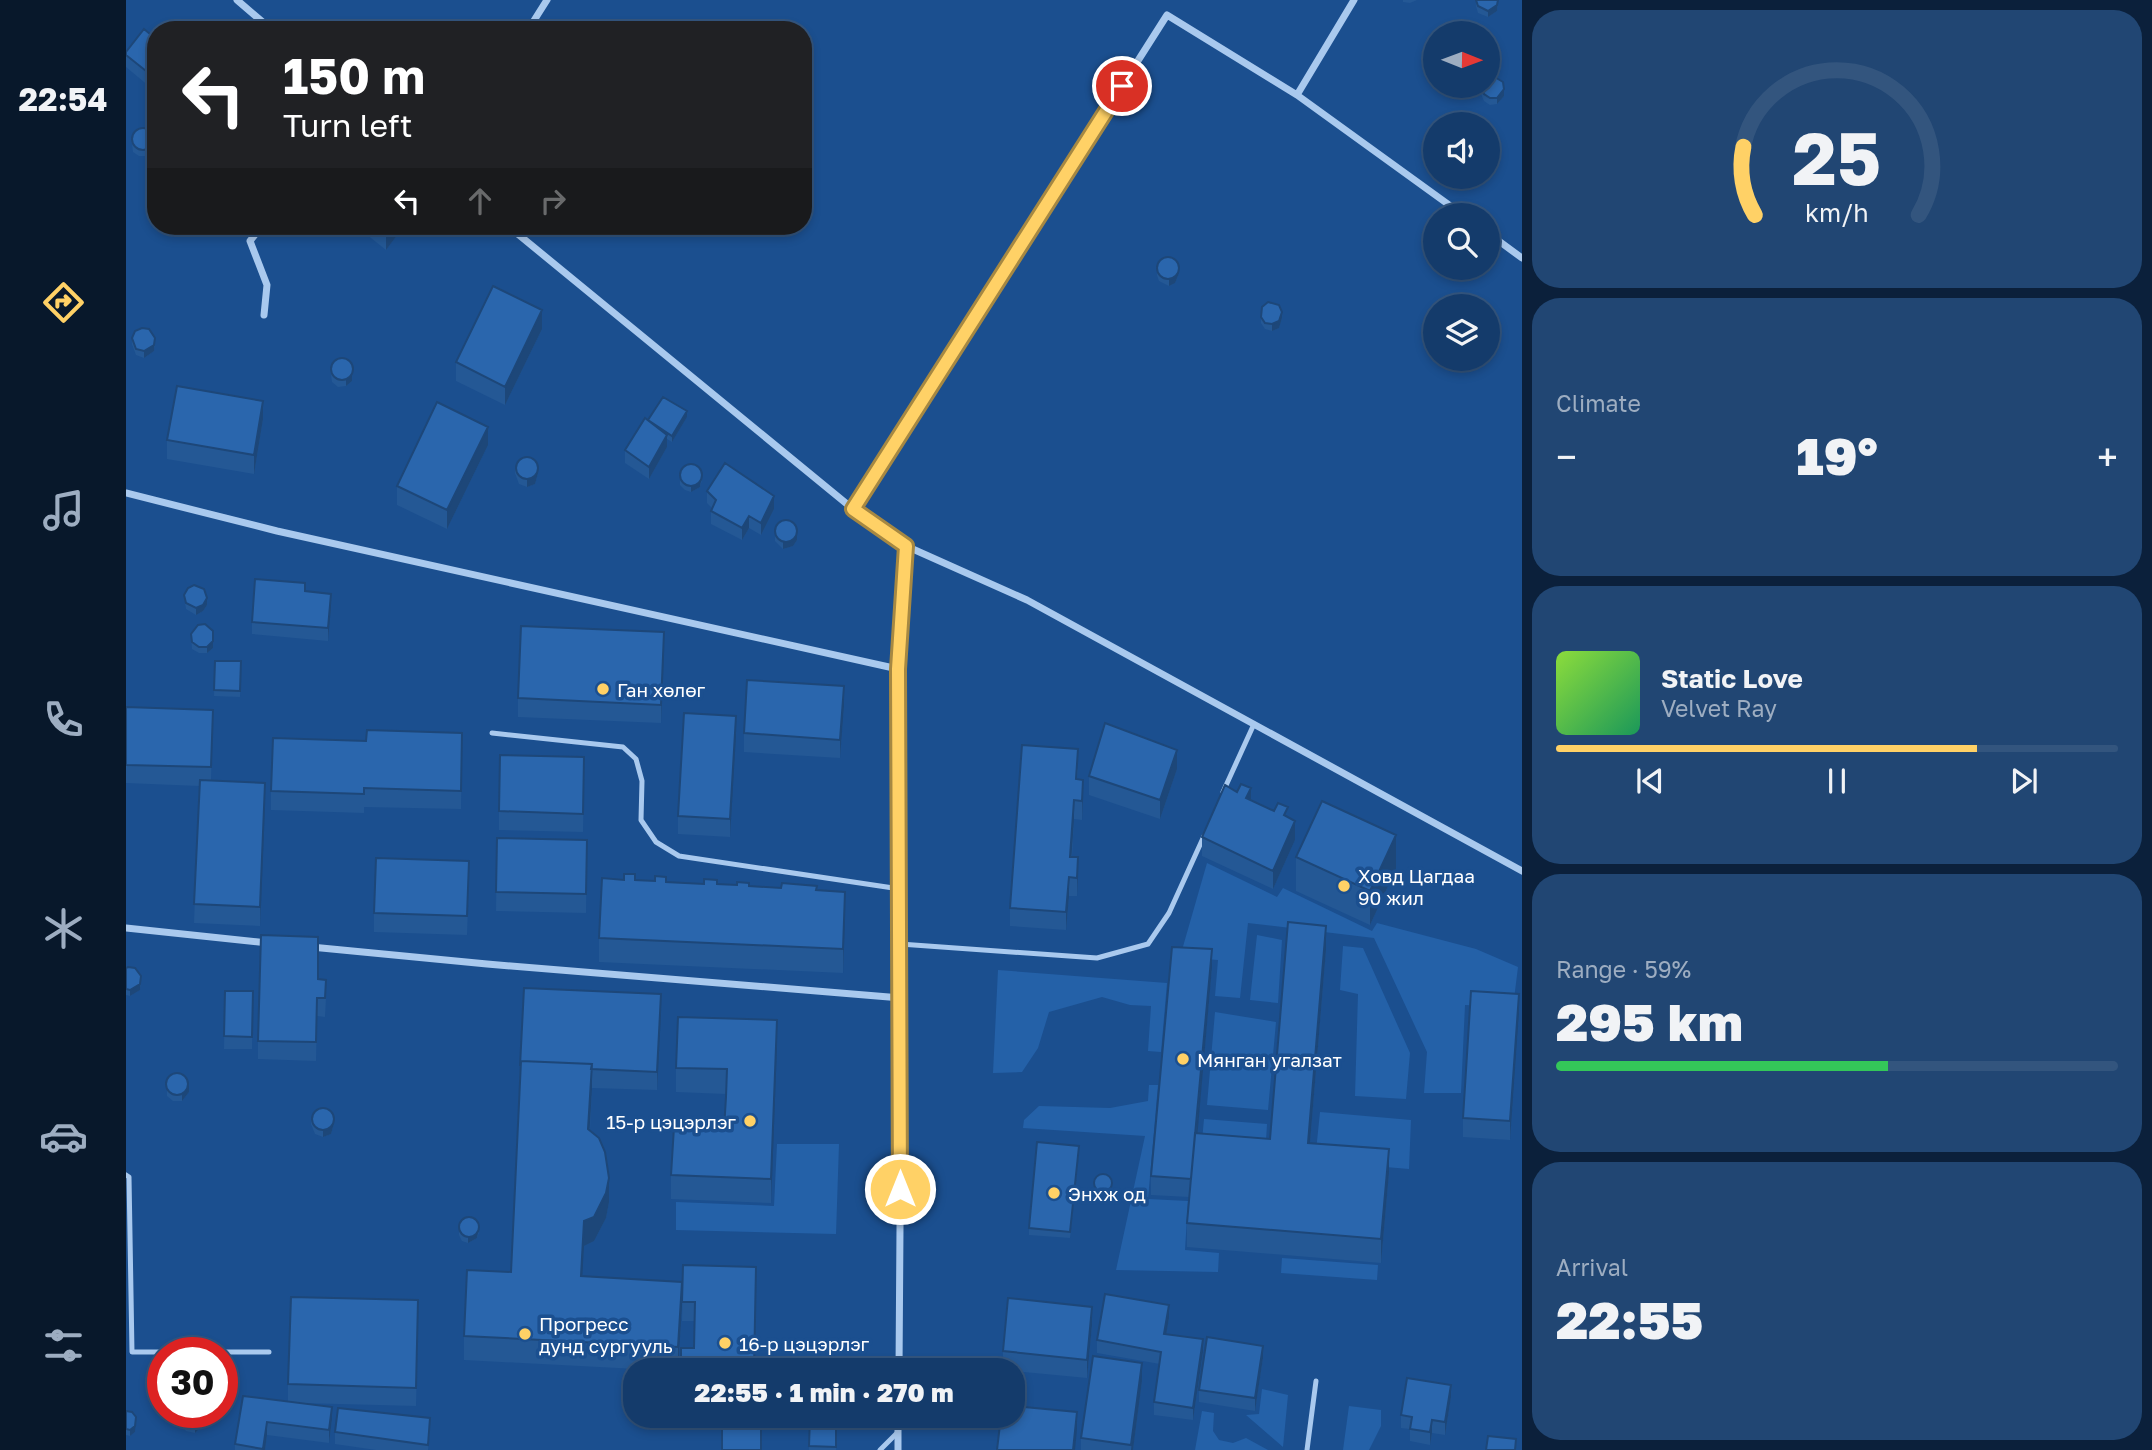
<!DOCTYPE html>
<html lang="en">
<head>
<meta charset="utf-8">
<style>
	body { margin:0; font-family:"Golos Text",sans-serif; background:#214673; color:#f1f3f6; height:100vh; display:flex; flex-direction:column; font-size:26px; white-space:nowrap }
	* { box-sizing:border-box; margin:0 }
	p { font-size:23px; color:#9dadc1 }
	.icon { flex:none; width:38px; height:38px; fill:none; stroke:currentColor; stroke-width:2; stroke-linecap:round; stroke-linejoin:round }
	.map { position:relative; flex:1; overflow:hidden }
	.panel { display:flex; flex-direction:column; gap:10px; padding:10px; background:#0b203b; width:630px }
	.panel>* { flex:none }
	.top-card { position:absolute; left:21px; top:21px; width:665px; height:214px; border-radius:28px; box-shadow:0 4px 10px #0003,0 0 0 2px #33557e; background:#202124; color:#fff; overflow:hidden }
	.needle { width:46px; rotate:91deg }
	.buttons { position:absolute; left:1297px; top:21px; display:grid; gap:14px }
	.buttons a { display:grid; place-items:center; width:77px; height:77px; border-radius:50%; background:#143b6b; box-shadow:0 4px 10px #0003,0 0 0 2px #33557e; font-size:35px }
	.speed { position:absolute; left:21px; top:1337px; display:flex; gap:14px; font-size:35px; font-weight:700; text-align:center }
	.speed>* { display:grid; place-content:center; width:91px; height:91px; border-radius:50%; background:#143b6b; box-shadow:0 4px 10px #0003,0 0 0 2px #33557e; line-height:1 }
	.speed .limit { border:10px solid #d22; background:#fff; color:#111 }
	.pin { position:absolute; display:grid; place-items:center; width:60px; height:60px; color:#fff; margin:-30px; border:4px solid #fff; border-radius:50%; box-shadow:0 2px 7px #0007 }
	.me { position:absolute; width:77px; margin:-38px; rotate:0deg; stroke-linejoin:round; filter:drop-shadow(0 0 5px #0008) }
	.turn { display:flex; align-items:center; gap:24px; height:147px; padding:0 21px; font-size:32px }
	.turn .icon { width:91px; height:91px; stroke-width:2.5 }
	.turn b { display:block; font-size:49px; line-height:60px }
	.lanes { display:flex; align-items:center; height:66px; padding:0 21px; background:#0003; justify-content:center; gap:35px; direction:ltr }
	.lanes .off { opacity:.35 }
	.big { font-size:52px; font-weight:800; line-height:1.1 }
	.panel .widget { flex:1; display:flex; flex-direction:column; justify-content:center; gap:10px; min-width:0; padding:0 24px; border-radius:28px; background:#214673 }
	.panel .dial { align-items:center; gap:0 }
	.dial svg { height:182px; overflow:visible; fill:none; stroke:#33557e; stroke-width:7; stroke-linecap:round; text-anchor:middle }
	.dial text { fill:#f1f3f6; stroke:none }
	.song { display:flex; align-items:center; gap:21px }
	.cover { width:84px; height:84px; border-radius:10px; background:linear-gradient(135deg,hsl(90 70% 55%),hsl(150 70% 35%)) }
	.played { height:7px; border-radius:4px; background:linear-gradient(90deg,#ffd166 75%,#33557e 75%) }
	.keys { display:flex; justify-content:space-around; direction:ltr }
	.heat { display:flex; justify-content:space-between; align-items:center; font-size:38px; direction:ltr }
	.charge { height:10px; border-radius:5px; background:linear-gradient(90deg,#34c759 59%,#33557e 0) }
	.trip { position:absolute; left:497px; top:1358px; width:402px; height:70px; border-radius:28px; background:#143b6b; box-shadow:0 4px 10px #0003,0 0 0 2px #33557e; font-weight:800; line-height:70px; text-align:center }
	main { display:flex; flex:1; min-height:0 }
	.dock { display:flex; flex-direction:column; width:126px; justify-content:space-around; align-items:center; background:#08182b; color:#9dadc1 }
	.dock .icon { width:49px; height:49px }
	.dock .on { color:#ffd166 }
	.dock b { font-size:32px; color:#f1f3f6 }
	.map>svg:first-child { display:block }
	.green { fill:#2461a8 }
	.lines { fill:none; stroke-linecap:round; stroke-linejoin:round }
	.lane { stroke:#a9c9ee; stroke-width:5 }
	.street { stroke:#a9c9ee; stroke-width:7 }
	.wall { fill:#245895 }
	.shaded-wall { fill:#1d4779 }
	.building { fill:#2a66ad; stroke:#1d4779; stroke-width:2 }
	.route-casing { stroke:#a68842; stroke-width:18 }
	.route { stroke:#ffd166; stroke-width:12 }
	.poi-dot { fill:#ffd166; stroke:#1b4f8f; stroke-width:2.5 }
	.labels { text-anchor:middle; dominant-baseline:central; stroke-width:7; stroke-linejoin:round; paint-order:stroke }
	.poi-label { font-size:19px; fill:#fff; stroke:#1b4f8f; text-anchor:start }
</style>
</head>
<body>
<main>
<nav class="dock">
<b>22:54</b>
<svg class="icon on" aria-label="directions" viewBox="0 0 24 24"><path d="M12 3l9 9-9 9-9-9zM9 14v-3h6M13 9l2 2-2 2"/></svg>
<svg class="icon" aria-label="music" viewBox="0 0 24 24"><path d="M9 18V5l10-2v13"/><circle cx="6" cy="18" r="3"/><circle cx="16" cy="16" r="3"/></svg>
<svg class="icon" aria-label="phone" viewBox="0 0 24 24"><path d="M5 4h4l2 5-3 2q2 4 5 5l2-3 5 2v4C11 20 4 13 5 4z"/></svg>
<svg class="icon" aria-label="climate" viewBox="0 0 24 24"><path d="M12 3v18M4 7l16 10M4 17L20 7"/></svg>
<svg class="icon" aria-label="car" viewBox="0 0 24 24"><path d="M5 17H2v-5l4-1 3-4h7l3 4 3 1v5h-3M9 17h6M6 11h13"/><circle cx="7" cy="17" r="2"/><circle cx="17" cy="17" r="2"/></svg>
<svg class="icon" aria-label="filters" viewBox="0 0 24 24"><path d="M4 7h16M4 17h16"/><circle cx="9" cy="7" r="2"/><circle cx="15" cy="17" r="2"/></svg>
</nav>
<div class="map">
<svg width="1396" height="1450" viewBox="0 0 1396 1450">
	<rect width="100%" height="100%" fill="#1b4f8f"/>
	<path class="green" d="M1081 863 1151 897 1157 888 1246 931 1251 923 1350 949 1392 967 1387 1007 1339 1005 1335 1093H1298L1301 1052 1248 938 1122 923 1114 998 1089 996 1092 960 1054 957Z
		M1131 935 1156 940 1152 1003 1124 1000Z
		M1217 946 1237 948 1284 1053 1280 1099 1229 1096 1232 994 1214 990Z
		M872 970 1041 983 1035 1052 1022 1051 1025 1006 1004 1005 976 997 923 1012 912 1048 896 1072 867 1073Z
		M1089 1012 1150 1022 1142 1110 1081 1105Z
		M1023 1085H1032L1022 1199 1062 1201 1059 1250 1093 1253 1092 1272 990 1270 1019 1136 897 1128 898 1120 913 1106 984 1108 1022 1101Z
		M1194 1112 1285 1120 1283 1169 1189 1161Z
		M1078 1119 1141 1124 1139 1157 1075 1152Z
		M651 1144H713L710 1234 550 1230V1202L648 1206Z
		M1156 1258 1252 1265 1251 1280 1155 1273Z
		M1136 1389 1162 1395 1157 1447 1120 1415 1133 1414Z
		M1223 1406 1255 1410V1426L1243 1450H1217Z
		M1076 1411 1088 1413 1087 1431 1093 1440 1107 1443 1120 1438 1142 1450H1069Z"/>
	<g class="lines">
		<path class="lane" d="M366 733 497 747 510 759 516 781 515 820 530 842 553 856 774 889
			M1097 792 1128 724
			M774 944 971 958 1022 944 1043 913 1078 836
			M0 1175 3 1177 6 1352H143
			M754 1450 772 1432
			M1181 1450 1190 1381"/>
		<path class="street" d="M111 0 146 30
			M402 30 421 0
			M1171 95 1228 0
			M136 226 124 241 141 285 138 315
			M382 226 727 509 780 546 901 600 1396 871
			M1362 233 1396 258
			M0 493 151 531 772 669
			M727 509 1041 15 1171 95 1337 215
			M0 928 142 943
			M185 947 361 964 775 998
			M773 1370 775 1085 772 669 780 546
			M772 1450V1416"/>
	</g>
	<path class="wall" d="M1277 0H1291L1284 3 1277 2Z
		M1350 0 1372 4 1371 11 1362 17 1352 13 1350 6Z
		M30 39V92L0 67V52Z
		M1355 87 1378 96 1371 104 1364 105 1358 101 1355 94Z
		M5 137 28 147 21 156H13L7 152Z
		M230 226H278L260 250Z
		M1031 268 1053 273 1049 283 1043 286 1033 281 1031 275Z
		M1135 317 1156 318 1153 328 1146 331 1139 329 1135 323Z
		M416 329 379 405 330 381V362Z
		M6 338 29 344 28 351 18 358 10 355 6 344Z
		M226 364V381L220 386 212 387 206 382 204 368Z
		M561 417 546 442 541 439V447L523 479 499 463V450L522 420Z
		M137 419 128 474 41 459V440Z
		M362 445 321 529 271 505V486Z
		M389 467 412 473 409 484 401 487 393 484 389 473Z
		M554 471 576 480 574 487 565 492 559 490 554 485Z
		M581 491 648 509 635 535 623 528 616 540 585 524V511L586 508 581 503Z
		M649 528 671 540 667 546 657 549 649 541Z
		M179 591 205 606 202 641 126 634V622Z
		M58 595 81 605 77 611 70 615 60 609Z
		M87 631V648L81 653H73L66 649 65 634Z
		M538 651 535 723 392 717V698Z
		M89 661H115L114 697 88 696Z
		M718 705 714 758 618 752V733Z
		M0 707 87 710 85 780 139 801 134 926 68 923 73 786 0 783Z
		M336 733 335 809 238 807V813L145 810V791L240 741Z
		M610 735 604 837 552 834V816Z
		M952 768 951 779 957 798 956 820 948 819 946 857 952 876 951 896H943L940 930 884 926V908Z
		M1051 769 1034 819 963 795V776Z
		M458 775 457 832 373 830V811Z
		M1125 800 1162 818 1169 840 1147 889 1076 856V837Z
		M371 838 461 840 460 913 370 911Z
		M1170 857 1270 869 1244 925 1170 891Z
		M343 879 341 935 248 932V913Z
		M498 880 691 890 719 916 717 973 473 962V938Z
		M1200 950 1184 1143 1263 1173 1255 1263 1061 1247V1223L1063 1197 1025 1195V1176L1086 967 1071 1134 1144 1139Z
		M0 968 15 983 14 990 4 996 0 995Z
		M192 979 200 998 199 1017 191 1016 190 1061 132 1059V1041Z
		M99 991H127L126 1049H98Z
		M535 1012 531 1090 466 1088 464 1130 483 1202 480 1218 468 1241 458 1246 456 1276 556 1306 552 1370H530L338 1360V1336L385 1272 394 1066Z
		M1393 1013 1384 1140 1337 1137V1118Z
		M651 1045 645 1203 545 1199V1175L598 1129 600 1094 550 1092V1068Z
		M41 1078 63 1092 56 1101H47L41 1096Z
		M185 1117 208 1123 205 1134 197 1137 189 1134 185 1124Z
		M953 1152 944 1238 903 1235V1228Z
		M968 1183 986 1191 981 1198 975 1199 970 1195 968 1189Z
		M333 1228 353 1232 351 1238 342 1243 336 1241 333 1235Z
		M557 1265 630 1267 568 1348 569 1321H556Z
		M1043 1318 1040 1334 1077 1352 1067 1420 1028 1415V1402L1034 1364 971 1353V1340Z
		M292 1319 290 1406 175 1403 206 1419 203 1443 141 1435 139 1450H109V1444L162 1402V1384Z
		M966 1325 961 1378 877 1370V1351Z
		M1137 1358 1129 1411 1073 1402V1390Z
		M1016 1381 1007 1450H955V1438Z
		M1325 1397 1319 1435 1306 1433 1304 1445 1284 1441V1429L1275 1428V1415Z
		M0 1411 9 1432 4 1436 0 1435Z
		M684 1417 710 1418V1450H683Z
		M56 1419 76 1426 69 1433 60 1431 56 1425Z
		M304 1431 302 1450H250L209 1444V1432Z"/>
	<path class="shaded-wall" d="M1372 0 1371 11 1362 17V11Z
		M1378 89V96L1371 104V98Z
		M28 141V147L21 156V150Z
		M264 226H278L260 250V232Z
		M1053 266V273L1049 283 1043 286V279Z
		M416 310V329L379 405V387Z
		M1156 312V318L1153 328 1146 331V324Z
		M29 338 28 351 18 358V351Z
		M226 375V381L220 386V380Z
		M137 401V419L128 474V455Z
		M561 411V417L546 442V436Z
		M362 427V445L321 529V510Z
		M541 435V447L523 479V467Z
		M412 467V473L409 484 401 487V480Z
		M576 473 574 487 565 492V486Z
		M648 496V509L635 535V523Z
		M623 516V528L616 540V528Z
		M671 533V540L667 546 657 549V542Z
		M205 594V606L202 641V628Z
		M81 598V605L77 611 70 615V608Z
		M538 632V651L535 723V705Z
		M87 641V648L81 653V647Z
		M718 686V705L714 758V740Z
		M610 716V735L604 837V819Z
		M1051 750V769L1034 819V800Z
		M957 780V798L956 820V801Z
		M139 783V801L134 926V907Z
		M1125 788V806L1120 798Z
		M948 800V819L944 875V857Z
		M1169 821V840L1147 889V871Z
		M1270 835V869L1244 925V891Z
		M952 857V876L951 896V878Z
		M943 877V896L940 930V912Z
		M719 892V916L717 973V949Z
		M1200 926V950L1182 1167V1143Z
		M1086 949V967L1066 1197V1179Z
		M15 976 14 990 4 996V990Z
		M535 994V1012L531 1090V1072Z
		M1393 994V1013L1384 1140V1121Z
		M651 1020V1045L645 1203V1179Z
		M466 1064V1089L462 1154V1129Z
		M63 1085V1092L56 1101V1095Z
		M208 1117V1123L205 1134 197 1137V1131Z
		M1263 1149V1173L1255 1263V1239Z
		M483 1178V1202L480 1218 468 1241 458 1246 455 1300V1276L458 1221Z
		M986 1184V1191L981 1198V1192Z
		M353 1226 351 1238 342 1243V1237Z
		M556 1282V1306L552 1370V1347Z
		M1043 1305V1318L1038 1347V1334Z
		M966 1307V1325L961 1378V1360Z
		M1077 1339V1352L1067 1420V1408Z
		M1137 1346V1358L1129 1411V1398Z
		M1016 1363V1381L1007 1450H1005Z
		M1325 1385V1397L1319 1435V1422Z
		M206 1407V1419L203 1443V1430Z
		M951 1412V1430L949 1450H947Z
		M10 1417 9 1432 4 1436V1430Z
		M76 1420V1426L69 1433V1427Z
		M1306 1420V1433L1304 1445V1432Z
		M141 1422V1435L139 1450H137Z"/>
	<path class="building" d="M1350 0H1372L1371 5 1362 11 1352 6Z
		M18 29 30 39V79L0 55V52Z
		M1367 76 1377 82 1378 89 1371 98H1364L1358 94 1355 87 1356 86H1362V78Z
		M6 139a11 11 0 1 1 22 0a11 11 0 1 1-22 0Z
		M253 226H264L260 232Z
		M1031 268a11 11 0 1 1 22 0a11 11 0 1 1-22 0Z
		M367 286 416 310 379 387 330 362Z
		M1142 302 1153 305 1156 312 1153 321 1146 324 1139 323 1135 317 1136 307Z
		M16 328 23 329 29 338 28 345 18 351 10 349 6 338 9 331Z
		M205 369a11 11 0 1 1 22 0a11 11 0 1 1-22 0Z
		M51 386 137 401 128 455 41 440Z
		M537 397 561 411 546 436 522 420Z
		M311 402 362 427 321 510 271 486Z
		M519 418 541 435 523 467 499 450Z
		M390 468a11 11 0 1 1 22 0a11 11 0 1 1-22 0Z
		M599 463 648 496 635 523 623 516 616 528 585 511 590 500 581 491Z
		M554 475a11 11 0 1 1 22 0a11 11 0 1 1-22 0Z
		M649 531a11 11 0 1 1 22 0a11 11 0 1 1-22 0Z
		M129 579 179 583V591L205 594 202 628 126 622Z
		M68 585 78 589 81 598 77 605 70 608 60 603 58 595 62 588Z
		M79 624 87 631V641L81 647H73L66 642 65 634 72 625Z
		M395 626 538 632 535 705 392 698Z
		M89 661H115L114 691 88 690Z
		M621 680 718 686 714 740 618 733Z
		M0 707 87 710 85 767 0 765Z
		M558 713 610 716 604 819 552 816Z
		M979 723 1051 750 1034 800 963 776Z
		M241 730 336 733 335 791 238 788V794L145 791 147 738 240 741Z
		M896 745 952 749 950 779 957 780 956 801 948 800 944 857H952L951 878 943 877 940 912 884 908Z
		M374 755 458 757 457 814 373 811Z
		M74 780 139 783 134 907 68 904Z
		M1115 784 1125 788 1120 798 1148 811 1152 803 1162 807 1158 815 1169 821 1147 871 1076 837 1099 785 1111 792Z
		M1196 801 1270 835 1244 891 1170 857Z
		M371 838 461 840 460 894 370 892Z
		M250 858 343 861 341 916 248 913Z
		M498 874H509V880L529 881V876L540 877V882L578 884V879L591 880V884L611 885V882L623 883V886L655 888 656 883 691 886 690 890 719 892 717 949 473 938 476 878 498 880Z
		M1162 922 1200 926 1182 1143 1263 1149 1255 1239 1061 1223 1069 1133 1144 1139Z
		M135 935 192 937V979L200 980 199 998H191L190 1042 132 1041Z
		M1046 947 1086 949 1065 1179 1025 1176Z
		M2 967 9 968 15 976 14 984 4 990 0 989V968Z
		M398 988 535 994 531 1072 465 1069 466 1064 395 1061 394 1066Z
		M99 991H127L126 1037 98 1036Z
		M1345 991 1393 994 1384 1121 1337 1118Z
		M552 1017 651 1020 645 1179 545 1175 548 1127 598 1129 600 1097 601 1069 550 1068Z
		M395 1061 466 1064 462 1129 473 1138 479 1152 483 1178 480 1193 468 1217 458 1221 455 1276 556 1282 552 1347 338 1336 341 1270 385 1272Z
		M40 1084a11 11 0 1 1 22 0a11 11 0 1 1-22 0Z
		M186 1119a11 11 0 1 1 22 0a11 11 0 1 1-22 0Z
		M911 1142 953 1146 944 1232 903 1228Z
		M968 1183a9 9 0 1 1 18 0a9 9 0 1 1-18 0Z
		M333 1227a10 10 0 1 1 20 0a10 10 0 1 1-20 0Z
		M557 1265 630 1267 628 1370H555V1348H568L569 1302H556Z
		M979 1294 1043 1305 1038 1334 1077 1339 1067 1408 1028 1402 1035 1352 971 1340Z
		M165 1297 292 1300 290 1388 162 1384Z
		M882 1298 966 1307 961 1360 877 1351Z
		M1081 1337 1137 1346 1129 1398 1073 1390Z
		M967 1356 1016 1363 1005 1445 955 1438Z
		M1281 1378 1325 1385 1319 1422 1306 1420 1304 1432 1284 1429 1286 1417 1275 1415Z
		M117 1396 206 1407 203 1430 141 1422 137 1449 109 1444Z
		M887 1406 951 1412 947 1450H871L875 1416H887Z
		M212 1408 304 1418 302 1445 209 1432Z
		M0 1411 6 1412 10 1417 9 1426 4 1430 0 1429Z
		M57 1412H75L76 1420 69 1427 60 1425 56 1419Z
		M596 1416H635V1450H596Z
		M684 1417 710 1418V1447L683 1446Z
		M1362 1436 1390 1439 1389 1450H1360Z"/>
	<g class="lines">
		<defs>
			<path id="route" d="M774 1189 772 669 780 546 727 509 996 86"/>
		</defs>
		<use href="#route" class="route-casing"/>
		<use href="#route" class="route"/>
	</g>
	<g class="poi-dot">
		<circle cx="477" cy="689" r="7"/>
		<circle cx="1218" cy="886" r="7"/>
		<circle cx="1057" cy="1059" r="7"/>
		<circle cx="624" cy="1121" r="7"/>
		<circle cx="928" cy="1193" r="7"/>
		<circle cx="399" cy="1334" r="7"/>
		<circle cx="599" cy="1343" r="7"/>
	</g>
	<g class="labels">
		<g class="poi-label">
			<text x="491" y="689">Ган хөлөг</text>
			<text x="1232" y="875">Ховд Цагдаа<tspan x="1232" dy="22">90 жил</tspan></text>
			<text x="1071" y="1059">Мянган угалзат</text>
			<text x="610" y="1121" text-anchor="end">15-р цэцэрлэг</text>
			<text x="942" y="1193">Энхж од</text>
			<text x="413" y="1323">Прогресс<tspan x="413" dy="22">дунд сургууль</tspan></text>
			<text x="613" y="1343">16-р цэцэрлэг</text>
		</g>
	</g>
</svg>
<div class="buttons">
<a><svg class="needle" viewBox="-14 -14 28 28"><path d="M0-13l5 13h-10z" fill="#e53935"/><path d="M0 13l5-13h-10z" fill="#9dadc1"/></svg></a>
<a><svg class="icon" aria-label="sound" viewBox="0 0 24 24"><path d="M4 9h4l5-4v14l-5-4H4zM17 9q2 3 0 6"/></svg></a>
<a><svg class="icon" aria-label="search" viewBox="0 0 24 24"><circle cx="10" cy="10" r="6"/><path d="M15 15l6 6"/></svg></a>
<a><svg class="icon" aria-label="layers" viewBox="0 0 24 24"><path d="M12 4l9 5-9 5-9-5zM3 14l9 5 9-5"/></svg></a>
</div>
<div class="speed"><div class="limit">30</div></div>
<div class="pin" style="left:996px;top:86px;background:#d93025"><svg class="icon" aria-label="arrive" viewBox="0 0 24 24"><path d="M6 21V4h12l-3 4 3 4H6"/></svg></div>
<svg class="me" style="left:774px;top:1189px" viewBox="-20 -20 40 40"><circle r="17" fill="#ffd166" stroke="#fff" stroke-width="3"/><path d="M0-11L8 9 0 5-8 9z" fill="#fff"/></svg>
<div class="trip">22:55 · 1 min · 270 m</div>
<div class="top-card">
<div class="turn"><svg class="icon" aria-label="left" viewBox="0 0 24 24"><path d="M17 20v-9H6M10 6l-5 5 5 5"/></svg><div><b>150 m</b>Turn left</div></div>
<div class="lanes"><svg class="icon" aria-label="left" viewBox="0 0 24 24"><path d="M17 20v-9H6M10 6l-5 5 5 5"/></svg><svg class="icon off" aria-label="ahead" viewBox="0 0 24 24"><path d="M12 20V5M6 11l6-6 6 6"/></svg><svg class="icon off" aria-label="right" viewBox="0 0 24 24"><path d="M7 20v-9h11M14 6l5 5-5 5"/></svg></div>
</div>
</div>
<section class="panel">
<div class="widget dial"><svg viewBox="0 0 100 80">
<path d="M14 69A42 42 0 1 1 86 69"/>
<path d="M14 69A42 42 0 0 1 9 39" stroke="#ffd166"/>
<text x="50" y="56" font-size="32" font-weight="700">25</text>
<text x="50" y="72" font-size="11">km/h</text>
</svg></div>
<div class="widget"><p>Climate</p>
<div class="heat"><a>−</a><b class="big">19°</b><a>+</a></div>
</div>
<div class="widget">
<div class="song"><i class="cover"></i><div><b>Static Love</b><p>Velvet Ray</p></div></div>
<div class="played"></div>
<div class="keys"><svg class="icon" aria-label="previous" viewBox="0 0 24 24"><path d="M18 5L8 12l10 7zM5 5v14"/></svg><svg class="icon" aria-label="pause" viewBox="0 0 24 24"><path d="M8 5v14M16 5v14"/></svg><svg class="icon" aria-label="next" viewBox="0 0 24 24"><path d="M6 5l10 7-10 7zM19 5v14"/></svg></div>
</div>
<div class="widget"><p>Range · 59%</p><b class="big">295 km</b><div class="charge"></div></div>
<div class="widget"><p>Arrival</p><b class="big">22:55</b></div>
</section>
</main>
</body>
</html>
